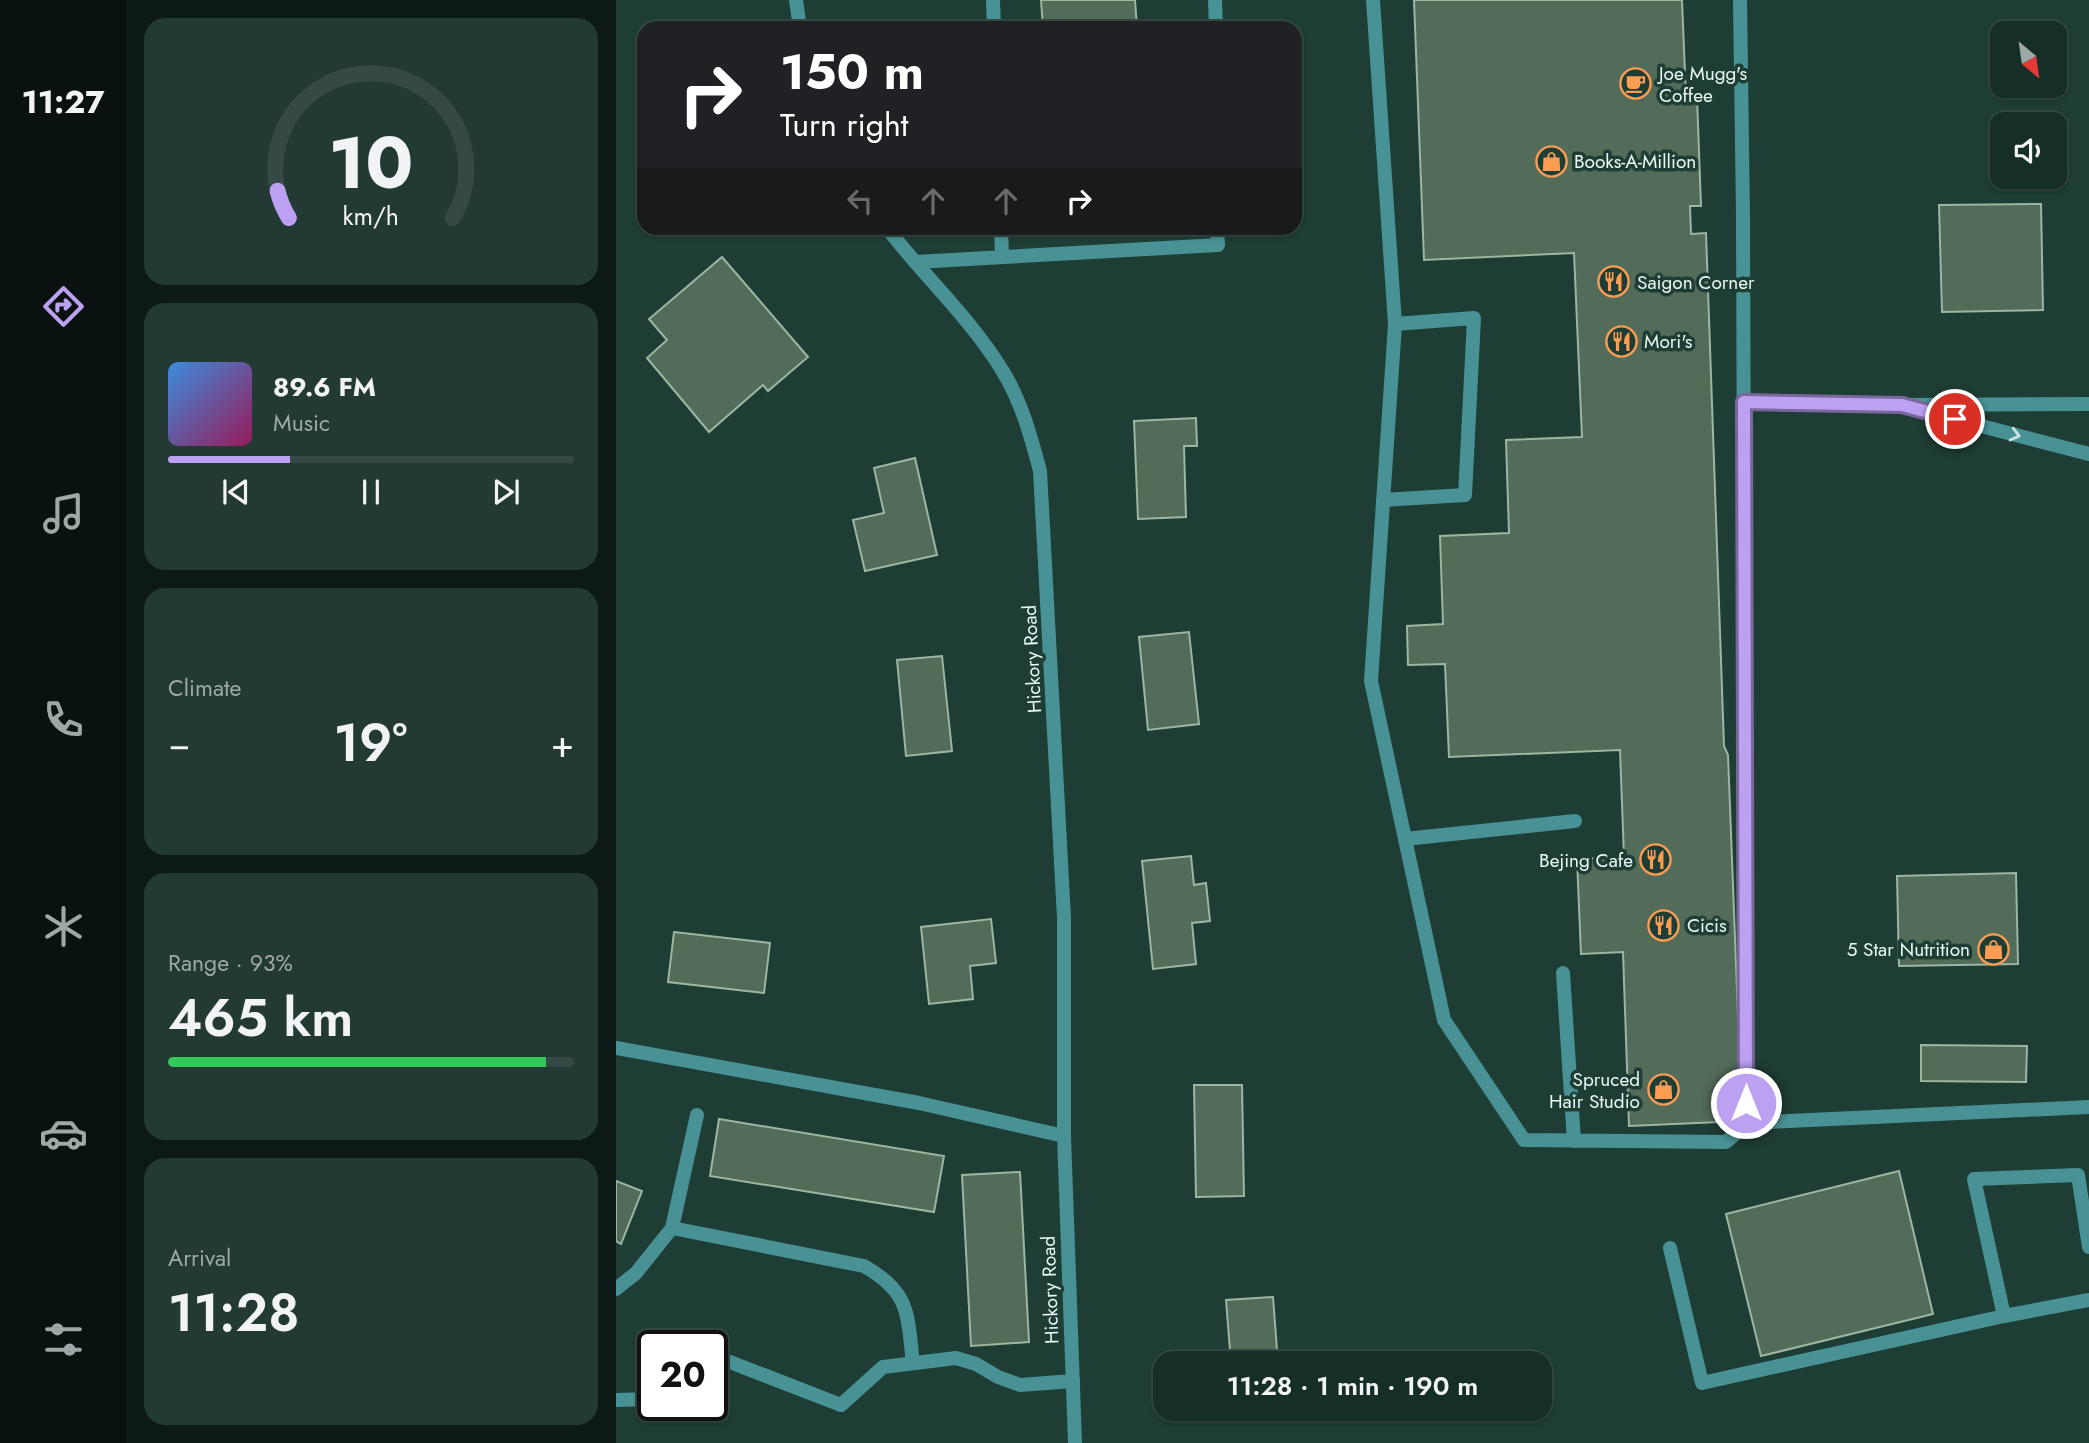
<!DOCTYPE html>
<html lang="en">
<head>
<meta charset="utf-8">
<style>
	body { margin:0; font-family:Jost,sans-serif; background:#233a34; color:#f1f3f6; height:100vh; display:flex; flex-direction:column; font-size:26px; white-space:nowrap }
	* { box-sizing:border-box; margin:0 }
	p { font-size:23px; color:#9ea8a8 }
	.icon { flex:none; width:38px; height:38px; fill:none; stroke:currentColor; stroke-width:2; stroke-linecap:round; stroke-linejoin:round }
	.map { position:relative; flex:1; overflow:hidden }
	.panel { display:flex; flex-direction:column; gap:18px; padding:18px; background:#0c1916; width:490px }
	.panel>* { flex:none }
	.guide { position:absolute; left:21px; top:21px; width:665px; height:214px; border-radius:21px; box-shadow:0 2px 5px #0004,0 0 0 2px #354a45; background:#202124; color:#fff; overflow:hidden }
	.needle { width:46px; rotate:151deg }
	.fabs { position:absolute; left:1374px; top:21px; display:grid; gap:14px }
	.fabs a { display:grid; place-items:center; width:77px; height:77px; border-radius:14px; background:#162e28; box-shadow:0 2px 5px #0004,0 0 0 2px #354a45; font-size:35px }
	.speed { position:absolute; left:21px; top:1330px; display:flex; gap:14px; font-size:35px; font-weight:700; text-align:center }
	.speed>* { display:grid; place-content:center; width:91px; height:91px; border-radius:50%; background:#162e28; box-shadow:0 2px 5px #0004,0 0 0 2px #354a45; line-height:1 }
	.speed .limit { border:4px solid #111; border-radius:10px; background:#fff; color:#111 }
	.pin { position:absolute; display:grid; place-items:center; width:60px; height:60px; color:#fff; margin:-30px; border:4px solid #fff; border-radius:50%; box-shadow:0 2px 7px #0007 }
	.me { position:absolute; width:77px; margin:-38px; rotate:0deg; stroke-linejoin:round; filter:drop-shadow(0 0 5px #0008) }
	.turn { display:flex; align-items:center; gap:24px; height:147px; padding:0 28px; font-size:32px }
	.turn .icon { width:91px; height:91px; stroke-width:2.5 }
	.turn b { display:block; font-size:49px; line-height:60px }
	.lanes { display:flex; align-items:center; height:66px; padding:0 28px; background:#0003; justify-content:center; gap:35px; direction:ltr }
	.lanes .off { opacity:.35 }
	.big { font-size:52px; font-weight:600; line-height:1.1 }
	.panel .tile { flex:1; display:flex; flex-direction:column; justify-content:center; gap:10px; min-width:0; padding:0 24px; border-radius:21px; background:#233a34 }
	.panel .dial { align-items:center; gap:0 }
	.dial svg { height:182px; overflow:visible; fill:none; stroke:#354a45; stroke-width:7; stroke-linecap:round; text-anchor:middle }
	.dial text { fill:#f1f3f6; stroke:none }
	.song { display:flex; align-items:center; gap:21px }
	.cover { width:84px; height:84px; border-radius:10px; background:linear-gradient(135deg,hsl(210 70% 55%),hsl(330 70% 35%)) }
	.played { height:7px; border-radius:4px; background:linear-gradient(90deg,#bca0f2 30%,#354a45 30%) }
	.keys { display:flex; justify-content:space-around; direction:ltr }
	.heat { display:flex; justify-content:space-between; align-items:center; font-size:38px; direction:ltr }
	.charge { height:10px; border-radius:5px; background:linear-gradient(90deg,#34c759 93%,#354a45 0) }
	.trip { position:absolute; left:537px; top:1351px; width:399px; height:70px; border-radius:21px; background:#162e28; box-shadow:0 2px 5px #0004,0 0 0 2px #354a45; font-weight:600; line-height:70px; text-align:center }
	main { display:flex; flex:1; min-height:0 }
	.tabs { display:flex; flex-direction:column; width:126px; justify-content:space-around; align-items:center; background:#091210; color:#9ea8a8 }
	.tabs .icon { width:49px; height:49px }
	.tabs .selected { color:#bca0f2 }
	.tabs b { font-size:32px; color:#f1f3f6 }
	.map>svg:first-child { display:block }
	.building { fill:#536b59; stroke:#9cb6a2; stroke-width:2 }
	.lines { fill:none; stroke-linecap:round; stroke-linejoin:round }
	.lane { stroke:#489295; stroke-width:14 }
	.street { stroke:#489295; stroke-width:14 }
	.oneway { stroke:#c7e4e0 }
	.route-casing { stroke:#7a689d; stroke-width:18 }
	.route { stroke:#bca0f2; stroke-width:12 }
	.labels { text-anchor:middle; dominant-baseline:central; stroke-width:7; stroke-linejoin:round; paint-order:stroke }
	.poi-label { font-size:19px; fill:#e7f9f3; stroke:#1e3d35; text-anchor:start }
	.street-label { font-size:19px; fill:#e7f9f3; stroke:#1e3d35 }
</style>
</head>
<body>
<main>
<nav class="tabs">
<b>11:27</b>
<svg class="icon selected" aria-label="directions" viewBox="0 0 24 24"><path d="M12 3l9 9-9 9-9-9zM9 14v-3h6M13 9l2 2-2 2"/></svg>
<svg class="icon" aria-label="music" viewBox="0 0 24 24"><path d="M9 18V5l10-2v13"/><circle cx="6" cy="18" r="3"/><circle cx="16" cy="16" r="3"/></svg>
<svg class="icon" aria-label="phone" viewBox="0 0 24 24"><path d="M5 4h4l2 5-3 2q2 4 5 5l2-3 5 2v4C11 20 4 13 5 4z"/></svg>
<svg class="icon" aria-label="climate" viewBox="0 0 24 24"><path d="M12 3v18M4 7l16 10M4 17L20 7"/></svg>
<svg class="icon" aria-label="car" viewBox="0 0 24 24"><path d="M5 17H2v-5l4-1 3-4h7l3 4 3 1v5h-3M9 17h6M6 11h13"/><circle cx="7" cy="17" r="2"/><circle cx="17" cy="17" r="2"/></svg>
<svg class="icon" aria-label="filters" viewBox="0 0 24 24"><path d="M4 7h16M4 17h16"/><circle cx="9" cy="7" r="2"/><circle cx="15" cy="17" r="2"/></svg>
</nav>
<section class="panel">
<div class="tile dial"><svg viewBox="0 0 100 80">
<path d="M14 69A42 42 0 1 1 86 69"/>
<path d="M14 69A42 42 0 0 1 9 57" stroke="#bca0f2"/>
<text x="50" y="56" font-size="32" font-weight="700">10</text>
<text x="50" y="72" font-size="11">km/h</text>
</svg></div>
<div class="tile">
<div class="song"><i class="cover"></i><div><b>89.6 FM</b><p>Music</p></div></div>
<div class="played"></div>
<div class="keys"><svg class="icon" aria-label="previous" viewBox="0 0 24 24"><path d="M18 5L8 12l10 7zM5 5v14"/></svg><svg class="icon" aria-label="pause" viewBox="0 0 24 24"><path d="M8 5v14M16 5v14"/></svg><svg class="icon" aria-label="next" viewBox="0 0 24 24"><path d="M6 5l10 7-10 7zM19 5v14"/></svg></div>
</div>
<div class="tile"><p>Climate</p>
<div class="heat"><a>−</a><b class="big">19°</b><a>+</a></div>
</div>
<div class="tile"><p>Range · 93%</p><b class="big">465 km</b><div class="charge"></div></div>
<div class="tile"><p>Arrival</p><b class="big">11:28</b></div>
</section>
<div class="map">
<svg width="1473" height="1443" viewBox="0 0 1473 1443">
	<rect width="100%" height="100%" fill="#1e3d35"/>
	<path class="building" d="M425 0H519L521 28H427Z
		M798 0H1066L1070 97H1081L1085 206H1074L1075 234 1090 233 1108 746 1112 755 1126 1121 1013 1126 1007 952 965 954 961 859 1008 857 1004 750 833 757 829 664 792 665 791 626 827 624 824 536 893 533 890 440 966 437 958 253 808 260Z
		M1425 204 1427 310 1326 312 1323 205Z
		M106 257 192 357 152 391 147 385 93 432 31 358 51 340 33 319Z
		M580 418 581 446H568L570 517 522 519 518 421Z
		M299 458 321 555 249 571 237 520 268 513 258 468Z
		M573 632 583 724 532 730 523 637Z
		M326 656 336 751 290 756 281 660Z
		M575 856 578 885 590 883 594 921 576 923 580 964 537 969 526 861Z
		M1400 873 1402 964 1283 966 1281 876Z
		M375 919 380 963 354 966 357 999 313 1004 305 927Z
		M58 932 154 943 148 993 52 982Z
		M1305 1045 1411 1046 1410 1082 1305 1081Z
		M578 1085H626L628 1196 580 1197Z
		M103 1119 328 1156 318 1212 94 1176Z
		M1283 1171 1317 1314 1145 1356 1110 1214Z
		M404 1172 413 1342 355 1346 346 1175Z
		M0 1181 26 1191 5 1244 0 1241Z
		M657 1297 662 1363H615L610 1300Z
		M618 1409H666V1410L618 1414Z"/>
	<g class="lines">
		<path class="lane" d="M377 0 378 28
			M599 0 600 28
			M757 0 779 324
			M1124 0 1127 215 1130 1103 1136 1119 1152 1122 1473 1107
			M385 228 386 257
			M299 262 602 245 601 228
			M1128 402 1286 405 1473 404
			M1304 410 1473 454
			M767 500 849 495 858 318 779 324 755 681 828 1020 908 1140 1110 1142 1136 1119
			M789 839 959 821
			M947 973 958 1141
			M56 1228 81 1115
			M1473 1247 1462 1175 1358 1179 1388 1316 1473 1300
			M1054 1248 1086 1383 1388 1316
			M0 1289 20 1273 56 1228 248 1266C295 1293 291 1314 297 1363
			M52 1346 57 1340 72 1346
			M96 1355 225 1405 267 1367 340 1358 360 1364 382 1377 404 1385 457 1381
			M0 1400 37 1399"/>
		<path class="street" d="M180 0 184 28
			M271 228C308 276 354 318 386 370 405 400 415 437 424 471L448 918V1136L459 1443
			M0 1048 303 1103 448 1136"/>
	</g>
	<defs><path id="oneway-chevron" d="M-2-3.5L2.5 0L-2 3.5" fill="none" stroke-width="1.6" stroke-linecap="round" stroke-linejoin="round" transform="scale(1.75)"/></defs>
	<use class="oneway" href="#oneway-chevron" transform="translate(1399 435) rotate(15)"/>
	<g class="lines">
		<defs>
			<path id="route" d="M1130 1103 1128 402 1286 405 1339 419"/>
		</defs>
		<use href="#route" class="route-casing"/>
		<use href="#route" class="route"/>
	</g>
	<defs>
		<symbol id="cafe-ring" viewBox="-11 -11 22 22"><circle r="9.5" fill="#1e3d35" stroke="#fc9d53" stroke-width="1.5"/><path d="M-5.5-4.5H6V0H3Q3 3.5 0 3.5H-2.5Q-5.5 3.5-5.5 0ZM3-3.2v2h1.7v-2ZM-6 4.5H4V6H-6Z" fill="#fc9d53"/></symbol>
		<symbol id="shop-ring" viewBox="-11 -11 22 22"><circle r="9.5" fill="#1e3d35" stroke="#fc9d53" stroke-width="1.5"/><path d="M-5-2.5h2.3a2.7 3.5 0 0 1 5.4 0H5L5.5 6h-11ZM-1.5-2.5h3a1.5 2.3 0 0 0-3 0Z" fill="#fc9d53"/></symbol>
		<symbol id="restaurant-ring" viewBox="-11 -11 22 22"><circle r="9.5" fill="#1e3d35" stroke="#fc9d53" stroke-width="1.5"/><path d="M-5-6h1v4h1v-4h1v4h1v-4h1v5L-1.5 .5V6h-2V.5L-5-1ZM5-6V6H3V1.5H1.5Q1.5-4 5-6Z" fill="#fc9d53"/></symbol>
	</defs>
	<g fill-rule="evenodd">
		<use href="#cafe-ring" x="1002" y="66" width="35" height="35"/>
		<use href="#shop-ring" x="918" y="144" width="35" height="35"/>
		<use href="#restaurant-ring" x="980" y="264" width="35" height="35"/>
		<use href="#restaurant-ring" x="988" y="324" width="35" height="35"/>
		<use href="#restaurant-ring" x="1022" y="842" width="35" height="35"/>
		<use href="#restaurant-ring" x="1030" y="908" width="35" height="35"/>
		<use href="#shop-ring" x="1360" y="932" width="35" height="35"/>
		<use href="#shop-ring" x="1030" y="1072" width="35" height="35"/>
	</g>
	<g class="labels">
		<g class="poi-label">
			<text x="1043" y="73">Joe Mugg's<tspan x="1043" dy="22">Coffee</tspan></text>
			<text x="958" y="161">Books-A-Million</text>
			<text x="1021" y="282">Saigon Corner</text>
			<text x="1028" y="341">Mori's</text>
			<text x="1017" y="860" text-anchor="end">Bejing Cafe</text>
			<text x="1071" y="925">Cicis</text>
			<text x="1354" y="949" text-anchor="end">5 Star Nutrition</text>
			<text x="1024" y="1079" text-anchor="end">Spruced<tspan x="1024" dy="22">Hair Studio</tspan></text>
		</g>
		<g class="street-label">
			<text transform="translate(416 659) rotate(-93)">Hickory Road</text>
			<text transform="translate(434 1290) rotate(-92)">Hickory Road</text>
		</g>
	</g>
</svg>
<div class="fabs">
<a><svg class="needle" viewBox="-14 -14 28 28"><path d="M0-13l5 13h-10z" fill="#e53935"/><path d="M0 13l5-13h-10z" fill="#9ea8a8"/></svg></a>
<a><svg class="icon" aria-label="sound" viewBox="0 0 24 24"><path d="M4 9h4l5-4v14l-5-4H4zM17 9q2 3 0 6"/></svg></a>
</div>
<div class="speed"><div class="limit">20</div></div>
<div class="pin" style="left:1339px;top:419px;background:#d93025"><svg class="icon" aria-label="arrive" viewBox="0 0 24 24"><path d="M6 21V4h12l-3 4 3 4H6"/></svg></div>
<svg class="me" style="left:1130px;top:1103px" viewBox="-20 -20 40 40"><circle r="17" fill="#bca0f2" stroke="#fff" stroke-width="3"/><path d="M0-11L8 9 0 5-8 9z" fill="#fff"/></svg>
<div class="trip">11:28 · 1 min · 190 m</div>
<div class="guide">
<div class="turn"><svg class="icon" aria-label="right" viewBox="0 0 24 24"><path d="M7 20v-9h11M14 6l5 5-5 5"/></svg><div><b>150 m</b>Turn right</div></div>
<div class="lanes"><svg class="icon off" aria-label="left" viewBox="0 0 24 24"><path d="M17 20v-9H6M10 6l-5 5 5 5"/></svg><svg class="icon off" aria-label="ahead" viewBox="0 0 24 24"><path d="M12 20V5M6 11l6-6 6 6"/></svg><svg class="icon off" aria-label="ahead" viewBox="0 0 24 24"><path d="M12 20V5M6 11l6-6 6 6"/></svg><svg class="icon" aria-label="right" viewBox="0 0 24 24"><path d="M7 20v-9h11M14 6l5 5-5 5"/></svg></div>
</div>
</div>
</main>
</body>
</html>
